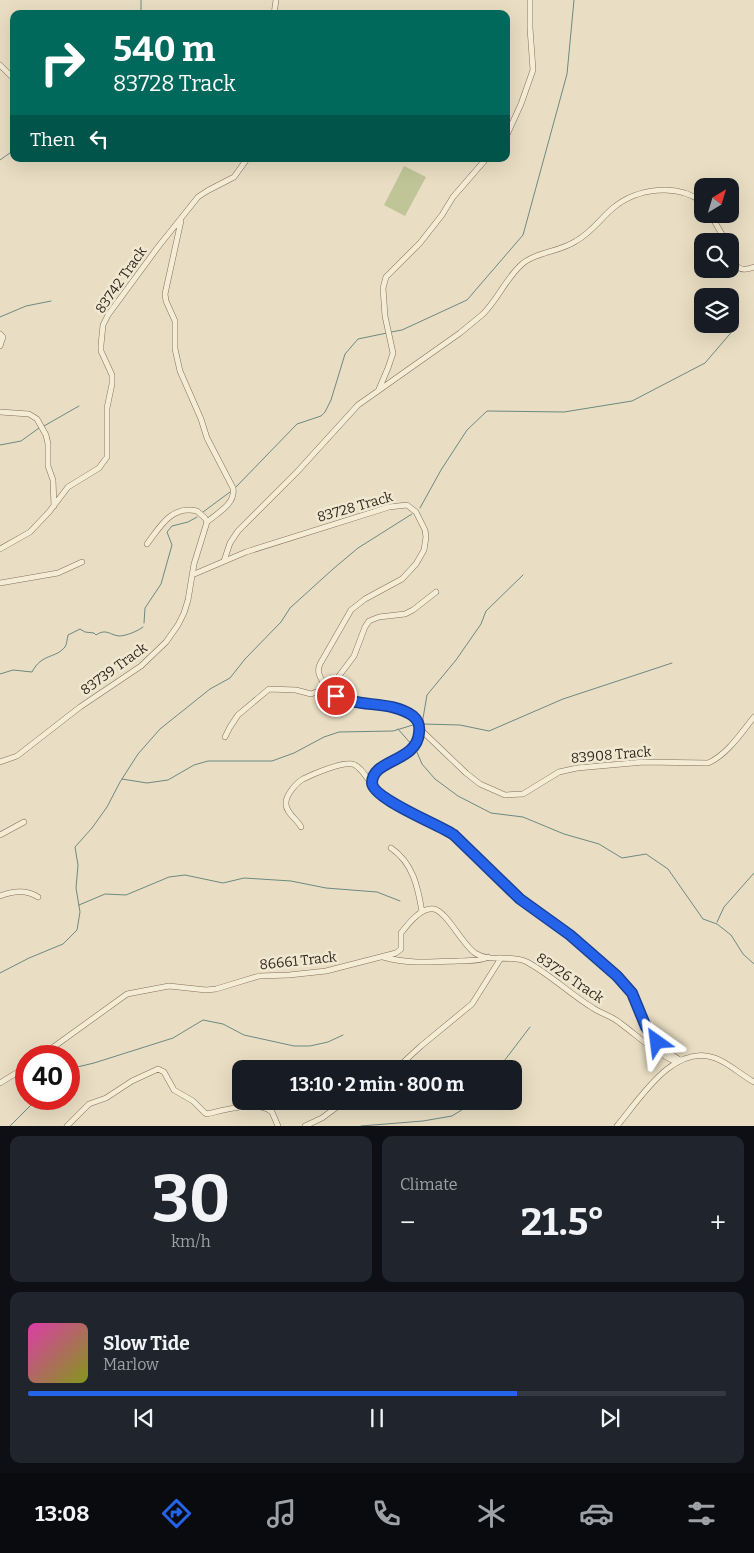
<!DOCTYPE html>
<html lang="en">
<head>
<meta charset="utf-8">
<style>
	body { margin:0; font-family:Bitter,serif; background:#20242c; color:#f1f3f6; height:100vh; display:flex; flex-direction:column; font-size:19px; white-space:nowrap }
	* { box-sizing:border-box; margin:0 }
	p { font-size:16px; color:#9ea1a6 }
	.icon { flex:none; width:28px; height:28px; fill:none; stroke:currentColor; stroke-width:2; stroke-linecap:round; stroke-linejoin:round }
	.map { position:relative; height:1126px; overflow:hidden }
	.side { display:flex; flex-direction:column; gap:10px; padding:10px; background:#0d0f14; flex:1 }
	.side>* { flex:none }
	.top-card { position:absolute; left:10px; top:10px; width:500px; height:152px; border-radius:10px; box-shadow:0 5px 20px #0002; background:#00695c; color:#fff; overflow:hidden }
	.needle { width:32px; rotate:38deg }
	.fabs { position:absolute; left:694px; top:178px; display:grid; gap:10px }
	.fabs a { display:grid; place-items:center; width:45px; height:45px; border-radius:10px; background:#171b24; box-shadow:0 5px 20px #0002; font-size:25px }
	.speed { position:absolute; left:15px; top:1045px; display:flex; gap:10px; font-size:25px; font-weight:700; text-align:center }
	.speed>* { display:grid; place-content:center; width:65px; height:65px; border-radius:50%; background:#171b24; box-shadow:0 5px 20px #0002; line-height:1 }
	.speed .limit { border:8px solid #d22; background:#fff; color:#111 }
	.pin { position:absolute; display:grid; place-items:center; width:42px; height:42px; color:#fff; margin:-21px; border:2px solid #fff; border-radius:50%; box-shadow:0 1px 5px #0007 }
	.me { position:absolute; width:55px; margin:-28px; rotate:329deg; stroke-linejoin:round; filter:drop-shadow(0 0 4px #0008) }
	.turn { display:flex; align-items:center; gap:18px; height:105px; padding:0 20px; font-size:22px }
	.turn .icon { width:65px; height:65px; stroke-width:2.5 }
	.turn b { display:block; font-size:35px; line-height:42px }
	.then { display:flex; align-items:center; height:48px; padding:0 20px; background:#0003; gap:10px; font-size:19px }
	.big { font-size:38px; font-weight:700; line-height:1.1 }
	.side .card { flex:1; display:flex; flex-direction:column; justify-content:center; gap:8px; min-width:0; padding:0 18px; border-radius:10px; background:#20242c }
	.side .dial { align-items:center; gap:0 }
	.dial b { font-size:65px; line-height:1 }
	.song { display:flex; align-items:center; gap:15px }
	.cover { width:60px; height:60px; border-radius:8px; background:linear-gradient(135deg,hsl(320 70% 55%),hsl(70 70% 35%)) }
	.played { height:5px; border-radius:2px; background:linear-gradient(90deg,#2563eb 70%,#363941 70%) }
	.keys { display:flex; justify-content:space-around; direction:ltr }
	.heat { display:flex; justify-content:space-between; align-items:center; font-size:28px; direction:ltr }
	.side .tiles { flex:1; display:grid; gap:10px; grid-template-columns:1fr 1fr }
	.card:last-child { grid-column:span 2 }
	.trip { position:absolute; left:232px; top:1060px; width:290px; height:50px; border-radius:10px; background:#171b24; box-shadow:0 5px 20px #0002; font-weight:700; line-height:50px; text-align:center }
	.dock { display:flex; height:80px; justify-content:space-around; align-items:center; background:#090b0e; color:#9ea1a6 }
	.dock .icon { width:35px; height:35px }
	.dock .current { color:#2563eb }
	.dock b { font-size:22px; color:#f1f3f6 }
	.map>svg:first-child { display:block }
	.green { fill:#c0c598 }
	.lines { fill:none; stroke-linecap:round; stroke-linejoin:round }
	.stream { stroke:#6d8982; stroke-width:1 }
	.minor-casing { stroke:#81705c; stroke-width:6 }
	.minor { stroke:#f5ecd5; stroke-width:5 }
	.route-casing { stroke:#184099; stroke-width:12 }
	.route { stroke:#2563eb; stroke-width:9 }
	.labels { text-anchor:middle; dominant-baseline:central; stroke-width:5; stroke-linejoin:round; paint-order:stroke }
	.street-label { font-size:14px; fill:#33281e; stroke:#f1e8d2 }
</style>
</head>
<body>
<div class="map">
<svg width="754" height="1126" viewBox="0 0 754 1126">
	<rect width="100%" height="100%" fill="#e9dec3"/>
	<path class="green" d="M404 166 426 177 405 216 384 205Z"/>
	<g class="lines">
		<path class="stream" d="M141 0V14
			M0 160 14 150
			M0 317 26 306 51 301
			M391 332 402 330 467 300 523 235 567 74 574 0
			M44 426 79 406
			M0 445 21 441 39 428
			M235 488 297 424 321 416 325 412 331 400 345 354 358 339 387 333
			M420 508 441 470 467 430 487 411 564 412 632 401 705 363 735 328
			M203 512 230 492
			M523 575 486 611 481 624 456 660 427 695 422 724 460 725 489 731 563 699 672 663
			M144 623 145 608 161 584 172 545 167 532 172 526 188 522 197 517
			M0 674 13 670 32 672C42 653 55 659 65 647 67 644 67 639 68 635L80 629 85 632 94 633 96 635C106 628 110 635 119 636 126 636 138 631 143 627
			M398 729 412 745
			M416 750 422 764 435 779 458 796 491 813 523 817 564 834 599 844 622 858 646 854 668 869 703 919 717 924 731 935 743 954 754 964
			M122 779 147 783 168 780 194 765 208 761H272L294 753 324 737 339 732 393 731 413 725
			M79 905 105 894 126 895 169 877 185 875 223 883 244 878 291 881 326 888 377 892 400 901
			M717 922 724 907 754 873
			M0 973 29 958 63 944 77 930 80 912 76 888 78 865 75 847 92 828 107 807 120 782 138 754 160 729 210 689 230 678 245 659 281 622 290 608 333 569 358 548 412 514
			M69 1069 94 1063 173 1038 203 1020 223 1024 244 1035 294 1046H310L328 1042 343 1035
			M498 1069 530 1027
			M10 1126 37 1099
			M361 1126 423 1121 452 1116 476 1101"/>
		<defs>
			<path id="minor" d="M274 14 276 0
				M0 65 11 76
				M506 137 521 104 533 70 530 28V0
				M710 214 726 241
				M181 221 165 294 166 301 175 321V349L180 371 201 419 207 438 233 488C236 504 217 513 207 522
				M730 249C735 264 736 274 754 267
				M0 334 3 337 0 346
				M379 389 388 368 393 353 385 316 383 288 386 277 420 243 442 215 453 197 486 159
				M0 412 29 414 37 419 46 435 48 444V466L53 480 54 506
				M0 549 30 532 49 512 68 487 99 468 107 457V408L112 384V375L101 351V345L103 325 108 315 158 247 198 197 207 191 234 177 247 159
				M224 561 230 543 238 531 297 472 358 405 460 333 483 314C498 299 505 280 521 265 535 252 560 252 576 241 592 232 600 219 613 208 637 188 677 183 702 202
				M192 575 246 552 389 507 407 505 416 512 425 530 426 537 424 550 416 564 402 579 365 599 351 610 320 664C317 671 319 676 323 682 343 713 385 696 413 716 418 720 420 726 419 733 417 762 373 758 372 782 372 799 440 825 454 835L520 899 570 935 617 976 625 985 636 1001 650 1034 663 1049 680 1060
				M0 583 58 573 82 562
				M336 696 339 676 354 656 365 627 369 621 379 617 405 614 413 610 436 592
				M420 729 466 773 480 784 505 795 523 794 559 772 577 768 644 762 708 763C727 755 742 732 754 717
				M225 737 230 727 238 715 269 689 296 690 311 694 327 688
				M0 762 17 756 80 707 141 666 166 642 178 625 184 613 188 600 194 564 207 522 205 518 197 511C171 505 160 527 147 544
				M301 827C297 819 286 813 286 804 285 796 296 783 303 779 313 774 341 762 352 764 360 765 368 780 373 786
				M0 835 24 822
				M391 848C413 863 418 887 422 912
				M0 896C13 891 26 889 38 897
				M383 957C408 964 432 962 457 961 468 960 478 962 488 957
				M41 1056 127 994 169 986 206 990 216 989 259 976 289 975 326 971 396 953 401 949V933C408 924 421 907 434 909 447 912 462 944 475 953 490 963 511 954 527 962 551 975 570 994 593 1008 602 1014 612 1016 620 1023 639 1037 654 1052 676 1062
				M396 1069 421 1046 472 1004 501 958
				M0 1083 26 1067
				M67 1126 89 1104 106 1098 132 1081 158 1069 164 1072 174 1090 193 1101 205 1113 207 1114C224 1110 258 1100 272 1112L278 1126
				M305 1126 322 1118 345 1101
				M617 1126C640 1099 673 1043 715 1058 729 1063 741 1075 754 1082"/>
		</defs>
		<use href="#minor" class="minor-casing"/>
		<use href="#minor" class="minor"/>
	</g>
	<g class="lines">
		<defs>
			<path id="route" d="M336 696C360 708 391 700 413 716 419 721 420 726 419 733 417 762 372 759 372 783 373 799 440 825 454 835L520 899 570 935 617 976 632 993 646 1027 657 1042"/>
		</defs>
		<use href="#route" class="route-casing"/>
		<use href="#route" class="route"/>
	</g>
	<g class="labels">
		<g class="street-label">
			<text transform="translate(121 280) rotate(-55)">83742 Track</text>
			<text transform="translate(355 507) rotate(-16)">83728 Track</text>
			<text transform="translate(114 669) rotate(-36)">83739 Track</text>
			<text transform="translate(611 755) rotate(-5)">83908 Track</text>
			<text transform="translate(298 961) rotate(-6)">86661 Track</text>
			<text transform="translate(570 978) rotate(34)">83726 Track</text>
		</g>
	</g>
</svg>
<div class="fabs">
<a><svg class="needle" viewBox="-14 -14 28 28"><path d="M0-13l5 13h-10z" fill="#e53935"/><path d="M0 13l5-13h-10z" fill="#9ea1a6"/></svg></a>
<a><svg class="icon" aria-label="search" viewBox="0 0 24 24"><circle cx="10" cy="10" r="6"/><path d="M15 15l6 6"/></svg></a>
<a><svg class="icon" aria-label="layers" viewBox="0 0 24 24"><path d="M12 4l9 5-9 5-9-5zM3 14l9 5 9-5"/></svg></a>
</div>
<div class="speed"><div class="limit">40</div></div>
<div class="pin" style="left:336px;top:696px;background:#d93025"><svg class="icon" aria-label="arrive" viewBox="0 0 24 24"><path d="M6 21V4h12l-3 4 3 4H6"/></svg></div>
<svg class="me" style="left:657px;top:1042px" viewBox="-20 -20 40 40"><path d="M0-17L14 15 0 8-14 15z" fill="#2563eb" stroke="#fff" stroke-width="4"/></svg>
<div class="trip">13:10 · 2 min · 800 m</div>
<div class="top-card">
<div class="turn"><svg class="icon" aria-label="right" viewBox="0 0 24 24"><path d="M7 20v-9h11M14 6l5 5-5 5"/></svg><div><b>540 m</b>83728 Track</div></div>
<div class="then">Then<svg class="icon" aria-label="left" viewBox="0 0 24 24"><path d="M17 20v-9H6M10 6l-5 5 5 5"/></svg></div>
</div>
</div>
<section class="side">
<div class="tiles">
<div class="card dial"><b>30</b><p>km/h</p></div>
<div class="card"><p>Climate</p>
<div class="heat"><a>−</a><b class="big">21.5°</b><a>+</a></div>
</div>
<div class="card">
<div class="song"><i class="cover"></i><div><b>Slow Tide</b><p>Marlow</p></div></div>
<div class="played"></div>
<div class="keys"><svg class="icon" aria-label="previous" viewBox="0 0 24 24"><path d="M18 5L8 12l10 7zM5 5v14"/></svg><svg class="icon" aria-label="pause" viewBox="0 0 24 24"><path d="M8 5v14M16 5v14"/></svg><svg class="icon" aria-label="next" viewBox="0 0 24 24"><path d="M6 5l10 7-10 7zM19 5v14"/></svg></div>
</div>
</div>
</section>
<nav class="dock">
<b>13:08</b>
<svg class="icon current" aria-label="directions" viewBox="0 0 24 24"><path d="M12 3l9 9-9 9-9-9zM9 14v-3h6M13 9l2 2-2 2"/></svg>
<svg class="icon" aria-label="music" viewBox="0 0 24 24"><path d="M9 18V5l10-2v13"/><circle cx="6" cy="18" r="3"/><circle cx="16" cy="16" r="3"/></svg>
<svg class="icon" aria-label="phone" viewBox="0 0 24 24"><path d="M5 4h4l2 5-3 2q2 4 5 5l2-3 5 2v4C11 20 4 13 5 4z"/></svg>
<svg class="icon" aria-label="climate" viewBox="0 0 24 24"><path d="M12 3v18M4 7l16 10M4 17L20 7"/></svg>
<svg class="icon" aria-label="car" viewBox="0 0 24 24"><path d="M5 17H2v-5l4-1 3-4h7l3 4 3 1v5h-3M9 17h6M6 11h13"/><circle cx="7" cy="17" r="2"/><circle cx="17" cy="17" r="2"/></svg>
<svg class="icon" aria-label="filters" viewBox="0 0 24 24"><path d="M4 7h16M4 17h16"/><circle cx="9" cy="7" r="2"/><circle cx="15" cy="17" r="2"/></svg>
</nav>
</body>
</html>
